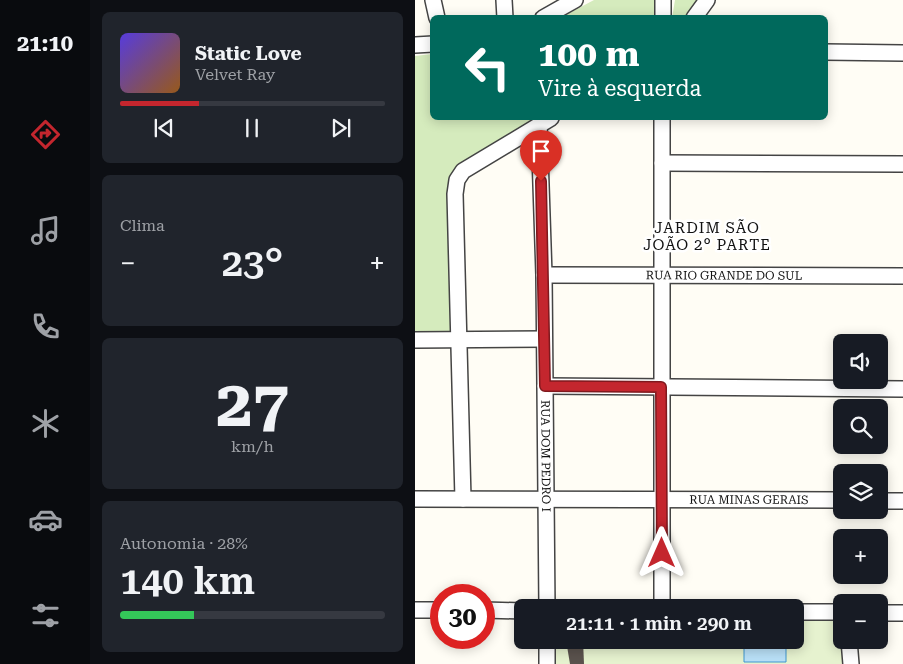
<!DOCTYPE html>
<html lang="pt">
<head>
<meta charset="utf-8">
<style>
	body { margin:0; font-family:"Roboto Serif",serif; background:#20242c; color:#f1f3f6; height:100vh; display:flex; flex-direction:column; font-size:19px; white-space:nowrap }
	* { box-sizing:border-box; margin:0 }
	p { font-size:16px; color:#9ea1a6 }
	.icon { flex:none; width:28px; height:28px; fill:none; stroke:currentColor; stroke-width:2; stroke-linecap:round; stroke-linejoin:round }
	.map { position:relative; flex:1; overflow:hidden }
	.details { display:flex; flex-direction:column; gap:12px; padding:12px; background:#0d0f14; width:325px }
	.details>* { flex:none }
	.top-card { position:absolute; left:15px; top:15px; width:398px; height:105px; border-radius:8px; box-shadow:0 2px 12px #0003; background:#00695c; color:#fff; overflow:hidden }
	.tools { position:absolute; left:418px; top:334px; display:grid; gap:10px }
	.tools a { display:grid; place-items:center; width:55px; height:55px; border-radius:8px; background:#171b24; box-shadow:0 2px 12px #0003; font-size:25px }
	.speed { position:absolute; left:15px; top:584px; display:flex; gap:10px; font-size:25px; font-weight:700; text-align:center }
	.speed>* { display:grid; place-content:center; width:65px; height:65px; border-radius:50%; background:#171b24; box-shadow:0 2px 12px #0003; line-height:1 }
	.speed .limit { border:8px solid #d22; background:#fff; color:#111 }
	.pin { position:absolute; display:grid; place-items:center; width:42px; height:42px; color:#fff; margin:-51px -21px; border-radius:50% 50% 50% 0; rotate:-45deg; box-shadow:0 0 5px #0007 }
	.pin .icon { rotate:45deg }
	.me { position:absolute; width:55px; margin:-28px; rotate:0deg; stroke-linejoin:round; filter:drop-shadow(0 0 4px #0008) }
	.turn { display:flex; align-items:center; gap:18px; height:105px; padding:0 25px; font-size:22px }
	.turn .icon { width:65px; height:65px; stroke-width:2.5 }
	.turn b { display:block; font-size:35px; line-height:42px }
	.big { font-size:38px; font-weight:600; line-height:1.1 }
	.details .card { flex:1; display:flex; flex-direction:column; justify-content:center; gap:8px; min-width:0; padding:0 18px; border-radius:8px; background:#20242c }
	.details .dial { align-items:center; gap:0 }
	.dial b { font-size:65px; line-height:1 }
	.song { display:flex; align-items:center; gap:15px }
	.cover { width:60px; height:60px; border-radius:8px; background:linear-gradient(135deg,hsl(250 70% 55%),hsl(30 70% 35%)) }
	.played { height:5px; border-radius:2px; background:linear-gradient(90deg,#c4262e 30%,#363941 30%) }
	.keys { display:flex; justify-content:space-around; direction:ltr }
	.heat { display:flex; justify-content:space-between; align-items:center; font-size:28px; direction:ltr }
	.charge { height:8px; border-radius:4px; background:linear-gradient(90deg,#34c759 28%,#363941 0) }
	.trip { position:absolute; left:99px; top:599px; width:290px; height:50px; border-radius:8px; background:#171b24; box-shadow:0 2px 12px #0003; font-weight:600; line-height:50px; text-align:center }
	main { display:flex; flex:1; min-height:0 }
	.tabs { display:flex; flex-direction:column; width:90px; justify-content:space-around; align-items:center; background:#090b0e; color:#9ea1a6 }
	.tabs .icon { width:35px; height:35px }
	.tabs .selected { color:#c4262e }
	.tabs b { font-size:22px; color:#f1f3f6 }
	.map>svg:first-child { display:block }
	.green { fill:#d5ebbd }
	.pitch { fill:#e6f2cf }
	.water { fill:#b9e0f7; stroke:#3f96cf }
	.building { fill:#5a524d }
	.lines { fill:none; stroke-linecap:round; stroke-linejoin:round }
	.minor-casing { stroke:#444; stroke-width:18 }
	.minor { stroke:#fff; stroke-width:15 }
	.route-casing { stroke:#7f191e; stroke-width:12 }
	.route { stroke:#c4262e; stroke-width:9 }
	.labels { text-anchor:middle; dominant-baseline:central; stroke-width:5; stroke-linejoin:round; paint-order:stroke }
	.street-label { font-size:12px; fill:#111; stroke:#fff }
	.quarter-label { font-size:15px; letter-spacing:1px; fill:#111; stroke:#fff }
</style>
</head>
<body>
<main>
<nav class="tabs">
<b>21:10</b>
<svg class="icon selected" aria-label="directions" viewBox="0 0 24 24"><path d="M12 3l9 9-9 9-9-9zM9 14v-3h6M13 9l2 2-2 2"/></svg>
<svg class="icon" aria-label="music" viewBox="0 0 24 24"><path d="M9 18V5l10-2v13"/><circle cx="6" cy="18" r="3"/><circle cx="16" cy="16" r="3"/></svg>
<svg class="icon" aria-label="phone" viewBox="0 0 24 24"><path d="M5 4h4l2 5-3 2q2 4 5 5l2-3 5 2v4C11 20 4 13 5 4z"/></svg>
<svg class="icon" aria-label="climate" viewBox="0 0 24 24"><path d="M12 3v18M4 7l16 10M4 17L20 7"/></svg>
<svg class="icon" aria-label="car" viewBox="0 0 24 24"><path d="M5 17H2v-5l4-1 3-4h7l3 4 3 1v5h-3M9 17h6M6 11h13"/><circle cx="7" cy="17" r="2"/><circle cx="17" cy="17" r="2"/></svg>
<svg class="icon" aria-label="filters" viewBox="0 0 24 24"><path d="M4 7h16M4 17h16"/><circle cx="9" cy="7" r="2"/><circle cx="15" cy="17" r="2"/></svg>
</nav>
<section class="details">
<div class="card">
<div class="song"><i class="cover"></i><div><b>Static Love</b><p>Velvet Ray</p></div></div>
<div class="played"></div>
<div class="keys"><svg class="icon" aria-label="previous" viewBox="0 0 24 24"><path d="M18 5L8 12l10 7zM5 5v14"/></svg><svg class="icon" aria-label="pause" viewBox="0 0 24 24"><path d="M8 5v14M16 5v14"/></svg><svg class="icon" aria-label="next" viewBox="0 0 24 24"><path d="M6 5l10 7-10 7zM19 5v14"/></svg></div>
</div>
<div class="card"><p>Clima</p>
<div class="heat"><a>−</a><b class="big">23°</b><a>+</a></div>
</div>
<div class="card dial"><b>27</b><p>km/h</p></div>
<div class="card"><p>Autonomia · 28%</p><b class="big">140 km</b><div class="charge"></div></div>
</section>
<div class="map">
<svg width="488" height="664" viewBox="0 0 488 664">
	<rect width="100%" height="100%" fill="#fffdf5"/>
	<path class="green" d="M179 0H242V17L145 18Z
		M260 0H285L275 17 257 18Z
		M17 54 18 118H130L40 180 38 338H0V56Z"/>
	<path class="pitch" d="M380 619H423L428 664H141L140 640H380Z"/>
	<path class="water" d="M329 640H371V662H329Z"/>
	<path class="building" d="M151 640H168L169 664H155Z"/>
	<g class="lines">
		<defs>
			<g id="minor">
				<path d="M18 0 22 18"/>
				<path d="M89 0 90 18"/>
				<path d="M128 18 160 0"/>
				<path d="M248 18V0"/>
				<path d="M279 18 292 0"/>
				<path d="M0 45 18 44"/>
				<path d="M410 52 488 53"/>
				<path d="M247 118V608"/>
				<path id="s1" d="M124 125 129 275 132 608"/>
				<path d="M247 163 488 164"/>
				<path id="s2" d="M129 275 488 276"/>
				<path d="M0 340 129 339"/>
				<path d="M130 386 488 389"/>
				<path id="s3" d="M0 499 426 500"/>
				<path d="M48 499 40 194 42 180 48 171 136 118"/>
				<path d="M464 501H488"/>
				<path d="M0 610H26"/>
				<path d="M69 610 108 611"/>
				<path d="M380 612H426"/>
				<path d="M464 613H488"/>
				<path d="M434 640 436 664"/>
				<path d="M132 664V640"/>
			</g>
		</defs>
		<use href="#minor" class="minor-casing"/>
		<use href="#minor" class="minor"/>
	</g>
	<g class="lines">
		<defs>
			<path id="route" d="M126 181 130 386 246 387 247 553"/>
		</defs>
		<use href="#route" class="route-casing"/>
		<use href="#route" class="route"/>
	</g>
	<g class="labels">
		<g class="street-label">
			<text stroke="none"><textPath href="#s2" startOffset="180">RUA RIO GRANDE DO SUL</textPath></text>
			<text stroke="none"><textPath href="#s1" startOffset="331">RUA DOM PEDRO I</textPath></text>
			<text stroke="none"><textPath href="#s3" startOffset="334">RUA MINAS GERAIS</textPath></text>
		</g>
		<g class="quarter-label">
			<text x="292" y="228">JARDIM SÃO<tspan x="292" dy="17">JOÃO 2° PARTE</tspan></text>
		</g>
	</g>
</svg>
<div class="tools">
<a><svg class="icon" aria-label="sound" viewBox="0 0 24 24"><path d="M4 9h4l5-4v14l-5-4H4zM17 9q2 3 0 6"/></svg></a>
<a><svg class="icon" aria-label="search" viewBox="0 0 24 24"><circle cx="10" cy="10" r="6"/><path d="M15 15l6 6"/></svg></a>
<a><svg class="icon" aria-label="layers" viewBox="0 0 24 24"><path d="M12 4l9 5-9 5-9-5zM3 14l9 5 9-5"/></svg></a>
<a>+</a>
<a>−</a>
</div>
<div class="speed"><div class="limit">30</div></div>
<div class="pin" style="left:126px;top:181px;background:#d93025"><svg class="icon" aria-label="arrive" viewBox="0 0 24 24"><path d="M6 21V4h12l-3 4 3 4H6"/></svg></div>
<svg class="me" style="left:247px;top:553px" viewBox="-20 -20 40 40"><path d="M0-17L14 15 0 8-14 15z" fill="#c4262e" stroke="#fff" stroke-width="4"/></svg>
<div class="trip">21:11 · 1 min · 290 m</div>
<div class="top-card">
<div class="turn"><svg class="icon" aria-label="left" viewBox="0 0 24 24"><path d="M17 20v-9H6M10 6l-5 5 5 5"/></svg><div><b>100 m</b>Vire à esquerda</div></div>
</div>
</div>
</main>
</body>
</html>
